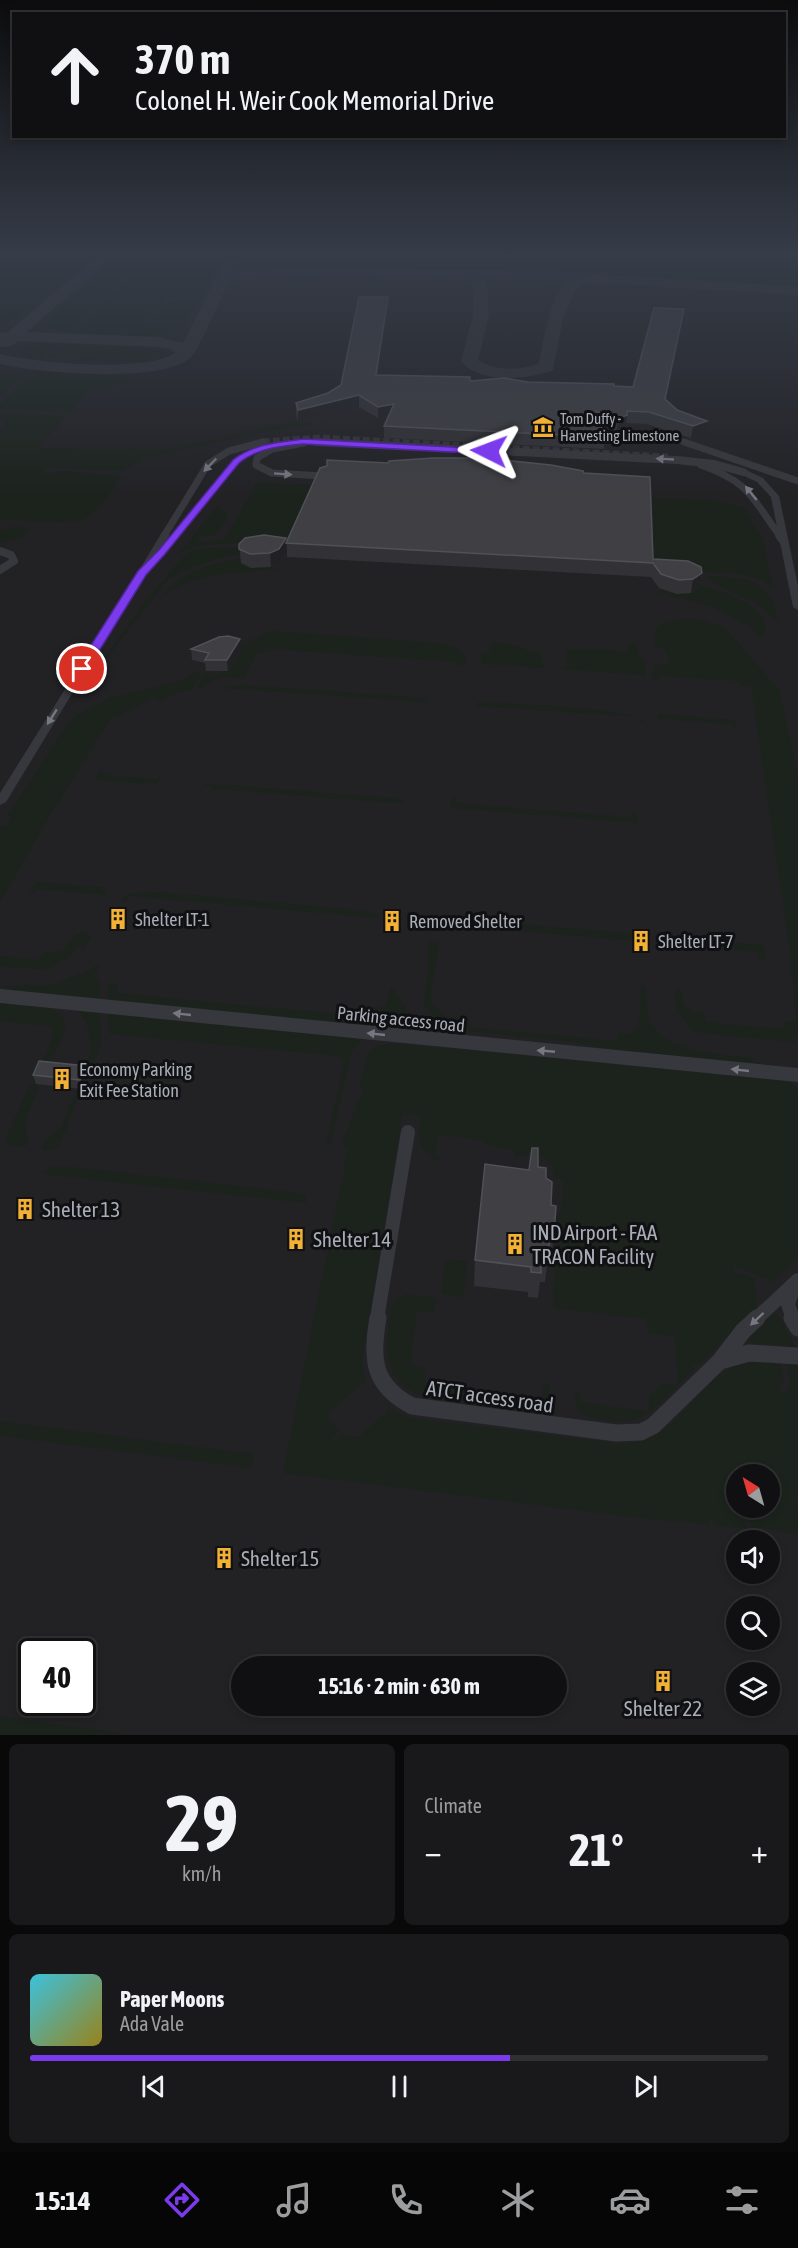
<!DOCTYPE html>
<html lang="en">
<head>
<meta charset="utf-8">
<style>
	body { margin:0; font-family:"Asap Condensed",sans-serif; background:#19191b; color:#f1f3f6; height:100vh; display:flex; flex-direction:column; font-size:22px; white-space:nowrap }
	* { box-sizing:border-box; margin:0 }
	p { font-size:20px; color:#9c9d9f }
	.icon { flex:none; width:33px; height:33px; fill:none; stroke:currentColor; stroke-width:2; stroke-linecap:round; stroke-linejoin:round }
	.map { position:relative; height:1735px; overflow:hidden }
	.details { display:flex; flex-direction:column; gap:9px; padding:9px; background:#09090a; flex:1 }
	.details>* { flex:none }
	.top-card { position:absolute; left:12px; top:12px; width:774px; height:126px; border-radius:0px; box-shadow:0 3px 9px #0003,0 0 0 2px #303032; background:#101012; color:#f1f3f6; overflow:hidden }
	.needle { width:39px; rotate:323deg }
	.buttons { position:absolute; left:726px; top:1464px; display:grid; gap:12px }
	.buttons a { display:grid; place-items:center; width:54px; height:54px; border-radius:50%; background:#101012; box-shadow:0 3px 9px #0003,0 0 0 2px #303032; font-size:30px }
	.speed { position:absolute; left:18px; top:1638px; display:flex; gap:12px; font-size:30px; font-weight:700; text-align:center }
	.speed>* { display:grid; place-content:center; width:78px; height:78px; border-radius:50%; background:#101012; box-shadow:0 3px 9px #0003,0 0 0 2px #303032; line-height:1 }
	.speed .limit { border:3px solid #111; border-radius:9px; background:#fff; color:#111 }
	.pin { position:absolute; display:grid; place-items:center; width:51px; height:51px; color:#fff; margin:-26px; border:3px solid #fff; border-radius:50%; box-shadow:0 2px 6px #0007 }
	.me { position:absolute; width:66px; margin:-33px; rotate:273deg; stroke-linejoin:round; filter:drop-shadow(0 0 4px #0008) }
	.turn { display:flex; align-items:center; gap:21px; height:126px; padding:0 24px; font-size:27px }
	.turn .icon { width:78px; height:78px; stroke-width:2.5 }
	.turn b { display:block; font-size:42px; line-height:51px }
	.big { font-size:45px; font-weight:700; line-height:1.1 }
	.details .tile { flex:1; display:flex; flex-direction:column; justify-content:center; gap:9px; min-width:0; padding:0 21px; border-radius:9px; background:#19191b }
	.details .dial { align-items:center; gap:0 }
	.dial b { font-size:78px; line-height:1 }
	.song { display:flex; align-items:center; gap:18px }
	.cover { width:72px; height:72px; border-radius:9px; background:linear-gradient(135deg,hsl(190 70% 55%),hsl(50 70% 35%)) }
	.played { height:6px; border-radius:3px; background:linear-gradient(90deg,#7c3aed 65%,#303032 65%) }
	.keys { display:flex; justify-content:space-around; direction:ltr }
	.heat { display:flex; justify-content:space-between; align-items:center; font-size:33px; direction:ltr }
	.details .tiles { flex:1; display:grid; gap:9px; grid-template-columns:1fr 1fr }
	.tile:last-child { grid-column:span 2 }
	.trip { position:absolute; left:231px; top:1656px; width:336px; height:60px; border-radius:30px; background:#101012; box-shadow:0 3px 9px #0003,0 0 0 2px #303032; font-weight:700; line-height:60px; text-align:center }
	.tabs { display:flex; height:96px; justify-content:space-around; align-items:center; background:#060607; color:#9c9d9f }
	.tabs .icon { width:42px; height:42px }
	.tabs .current { color:#7c3aed }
	.tabs b { font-size:27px; color:#f1f3f6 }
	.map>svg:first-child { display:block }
	.built { fill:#222225; fill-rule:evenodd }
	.green { fill:#1c231d }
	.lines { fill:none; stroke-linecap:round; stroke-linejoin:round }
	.taxiway { fill:#303135; fill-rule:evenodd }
	.minor-tunnel { stroke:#333438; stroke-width:7; stroke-dasharray:7 3; stroke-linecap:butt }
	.minor-far3 { stroke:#37383d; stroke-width:7 }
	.minor-far2 { stroke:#37383d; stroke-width:8 }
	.minor-far1 { stroke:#37383d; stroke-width:14 }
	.minor { stroke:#37383d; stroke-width:17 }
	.tertiary { fill:#37383d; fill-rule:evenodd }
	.tertiary-bridge { stroke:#37383d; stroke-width:8 }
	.wall { fill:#323236 }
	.shaded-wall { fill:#212124 }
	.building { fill:#3f3f44; stroke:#4f5156; stroke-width:1.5 }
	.oneway { fill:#757881 }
	.route { fill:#7c3aed; stroke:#51269a; stroke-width:1.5 }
	.labels { text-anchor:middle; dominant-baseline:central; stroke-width:6; stroke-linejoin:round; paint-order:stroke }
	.far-poi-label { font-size:15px; fill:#a8adb8; stroke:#111113; text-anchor:start }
	.poi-label { font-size:18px; fill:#a8adb8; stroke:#111113; text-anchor:start }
	.street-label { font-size:18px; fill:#a8adb8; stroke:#111113 }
	.near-poi-label { font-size:21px; fill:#a8adb8; stroke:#111113; text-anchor:start }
	.near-street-label { font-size:21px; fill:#a8adb8; stroke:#111113 }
</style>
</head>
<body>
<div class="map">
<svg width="798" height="1735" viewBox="0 0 798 1735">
	<rect width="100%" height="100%" fill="#161618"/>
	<path class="built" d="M0 255H798V1735H0ZM736 1474H770V1508H736ZM736 1540H770V1574H736ZM736 1606H770V1640H736ZM32 1652H82V1702H32ZM242 1666H556V1706H242ZM736 1672H770V1706H736Z"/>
	<path class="green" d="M0 255H96L31 309 0 327Z
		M119 255H150L69 332 48 328V324L63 305Z
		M156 255H222L202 297H167L162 303H156L160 306 149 311 152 314 142 320 145 322 142 327C156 328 168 322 182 324 182 324 177 331 176 331 162 340 95 333 76 332Z
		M252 255H514L515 260 508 264V266L498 269 305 268 254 265 250 264Z
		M549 255H710L798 260V286L557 271 547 265 546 260Z
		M189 299H201L185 321 153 319 157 314 164 313 161 310 171 305 169 302H180Z
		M57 344 42 358 25 356 18 351 31 345Z
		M63 344 154 349 164 353 159 358 144 362 48 358Z
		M10 371H28L0 397V373Z
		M35 371 116 376 130 380 116 387 92 388 69 413 0 408V405Z
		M0 413 66 416 38 448 170 449 305 419 312 425 263 432 146 458 123 471 44 468 41 472C51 473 51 474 61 471L122 476C113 488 104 504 93 514 75 529 23 520 0 519V431L7 425 3 424 6 420H0Z
		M257 482 319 485 309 487 318 488 300 528 290 529 299 530 291 548C254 546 214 537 179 553L218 505 228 516C218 532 220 537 199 536L196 541H214L226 537Z
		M648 498 719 501 744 508 763 539 773 586 756 578 738 574 651 569V550H659V548L650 547 649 506 657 507 658 505 649 504Z
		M18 526 28 529V532L22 537 0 544V530Z
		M208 547 261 549C227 557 195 561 166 582L62 716 150 595 183 557 193 550Z
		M240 558 241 563C253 571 266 563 277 569L208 576 184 584 162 596C182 571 210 564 240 558Z
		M706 576C751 578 767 576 780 624L758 604 717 585Z
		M700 585C723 592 776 606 763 638L747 625 711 606 657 592 661 590C674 595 686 596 698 590Z
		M683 619 704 620 726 629 779 690 798 775V1037L793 1040 796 1043 694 1032C683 1020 675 1008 674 992L681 989 685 1006 695 1012 706 1014V1022L784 1029V1021L796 1022 790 953 751 687 740 686 739 681 659 676V680L652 679 655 664H670L666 650 655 646C652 623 661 621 683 619Z
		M271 631 439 643 457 648 467 658 466 665 456 666V662L268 649V647L241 645Z
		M493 642 520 646 530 652 541 651V660L545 668 482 664 481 654 492 652 489 648Z
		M631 642 637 644 639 656 645 661V679L643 675 561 669 568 666 565 650 610 649 621 653 628 650 627 648 631 646Z
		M238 646 266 648 264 653H256L244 679C230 678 213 675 203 688H197L204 673 210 674 209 676 219 674Z
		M195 672 201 673 193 690 182 691 160 701 155 697 110 720 49 817 0 903V827L7 825 12 817 7 816 65 727 78 714 111 697 179 681Z
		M242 685 414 697 426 699 425 702 223 688 224 686Z
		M477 702C501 703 636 708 644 721L640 722 639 717 477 706Z
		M659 714 734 720 737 728H732L731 724 661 719 660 723Z
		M100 770 104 771 102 775 157 779 160 775 162 776 156 785 94 780Z
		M204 783 404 799 403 802 390 803 215 789H212L213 786 204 785Z
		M455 797 456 803 631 817 632 811H637V823L451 808V799Z
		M37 882 106 888 108 890 100 901 102 894 36 889 33 894H29Z
		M158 892 358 910 379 914 378 918 129 896 125 903 119 901 128 894Z
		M431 917 639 934V948H634L633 941 439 924H436L433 930 430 928Z
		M85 932 91 937 83 950 79 946 67 960 64 959 48 970 0 966V956L40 960 42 953 63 950 75 934Z
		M670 937 761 945 764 947 765 959H759L758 952 671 944 669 951 667 950 666 939Z
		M436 940 439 943 431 994 432 1004 446 1016 469 1019V1027L618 1041V1033H631L639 1027 641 985 647 990C644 997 647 1002 647 1008 651 1053 718 1054 751 1057L754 1061 767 1066 642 1054 573 1042 468 1031 448 1026 432 1015 424 1004 429 963 427 946 429 941Z
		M100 963 96 975 100 982 99 1002 23 992 0 986 50 985 90 970Z
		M110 984 118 985 115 993 362 1016 364 1009H368L365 1027 108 1002 107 987Z
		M391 986 413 1018 436 1033 366 1027 370 1009 386 1004Z
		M0 1001C18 1003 67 1001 65 1027 64 1039 54 1052 50 1063L41 1062 53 1036 52 1028 46 1026 0 1021Z
		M77 1010H100L101 1044 89 1075H84C93 1050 95 1032 77 1010Z
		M108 1011 364 1038 352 1051 330 1145 327 1146 326 1144 343 1066V1061L337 1056 111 1034 109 1033Z
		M395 1043 790 1081 798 1089V1257L773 1282 733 1265 734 1273 736 1272 754 1278 757 1308 698 1366 691 1363 694 1369C680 1383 653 1415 634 1420 624 1423 615 1422 606 1421 598 1420 590 1419 583 1414 575 1408 573 1399 575 1390L580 1392V1402L648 1411 650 1396 662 1384H678L675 1336 651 1334 647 1331 646 1319 553 1308 557 1216 561 1213 563 1180 553 1178 554 1168C545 1154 528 1149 515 1160L514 1150 494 1147 479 1140 439 1135 435 1155 439 1156 438 1162C418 1151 417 1136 421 1115L403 1113 364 1346 362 1362 366 1384H362L329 1412V1420L340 1430 331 1439 335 1440 342 1432 348 1437 360 1436 387 1411V1408L411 1418 615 1443C681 1447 690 1380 744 1363 756 1360 769 1362 781 1362L784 1384 778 1387 780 1392 783 1393 788 1390 790 1380 784 1362 798 1364V1498L796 1501 798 1508V1535L760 1527V1531L756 1530 750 1523 747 1508H770V1474H736V1508H745L748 1529 715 1525 712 1520H710V1524L647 1519 283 1473 348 1149 342 1145C346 1129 354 1116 358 1099H361L363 1088 360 1087 368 1053 378 1045Z
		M31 1083 40 1085 25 1120 28 1144 23 1147 9 1146 5 1139Z
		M77 1089H82L59 1145 52 1150 42 1149V1145L60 1128Z
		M48 1167H73L285 1191 306 1196V1203L43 1174Z
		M445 1259 467 1261 464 1297 441 1294Z
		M408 1294 437 1298 434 1312H417L410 1364 426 1367 424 1383 542 1398 543 1386 547 1384 549 1387 548 1399 543 1407C529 1416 506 1409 490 1407 430 1399 375 1401 389 1321 391 1307 393 1298 408 1294Z
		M774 1312 778 1314 796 1348 746 1342V1339L771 1314 774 1316Z
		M0 1421 254 1454 251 1468 0 1436Z
		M0 1716 131 1735H0Z"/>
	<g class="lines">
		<path class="taxiway" d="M99 255H114L27 332 158 337 183 343 224 262 231 258 238 262 233 271 257 268 527 270 798 287V295L600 283 583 285 576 289 563 318 553 370C529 380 478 384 461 361L473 316V284L468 280 452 278 257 276 228 283C220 298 201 347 191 357 165 384 35 373 0 364V354C35 363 146 373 175 353L171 349 158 347 19 341 11 346 0 347V333L8 332ZM482 278 569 281C550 290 543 344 539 363 522 371 493 371 478 360L489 316 487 283Z
			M789 255H798V259L791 258Z"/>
		<path class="minor-tunnel" d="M263 442 319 438 668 457"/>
		<path class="minor-far3" d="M684 442 798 481
			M304 443 272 449 257 458 256 465 272 473 323 476
			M701 465C751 483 751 497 780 536
			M164 536 208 464 229 451 263 442"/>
		<path class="minor-far2" d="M779 535 783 541
			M0 551 11 555 14 561 0 570
			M142 573 165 535"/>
		<path class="minor-far1" d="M0 996 798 1075
			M377 1319 408 1132
			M756 1319 798 1280
			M793 1319 788 1304 793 1289"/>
		<path class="minor" d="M378 1318C371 1358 372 1385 412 1406L616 1433 641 1432 653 1426 720 1361 743 1331 757 1318
			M792 1318 798 1328
			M720 1361 749 1353 798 1356"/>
		<path class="tertiary" d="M306 440H316L320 442 316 444C288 443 261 445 239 463L165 554 145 574 6 802 0 805V793L139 571 159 550 233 459C255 443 280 440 306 440Z
			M740 470H746L763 478 779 496 798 586V610L793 607 771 497 757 482 740 474Z"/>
		<path class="tertiary-bridge" d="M316 442 677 460 714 464 743 472"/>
	</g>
	<path class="wall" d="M388 297V307L378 375 470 381 528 382 633 387 683 320 666 399 705 433 691 438 647 424 626 423V427L617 431 601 425 605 437 604 449 384 438V426L388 416 378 418 359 407 298 422 296 415V403L328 393 341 385Z
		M494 459 584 473 653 559 702 573 700 588 691 593 677 594 659 588 651 577 287 557V552L280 563 271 567 251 568 241 563 239 544 286 538 287 542 388 463Z
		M191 649 241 651 228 671H206L205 663 192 660Z
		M33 1075H88L82 1089 36 1084Z
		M538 1167 546 1178 551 1205 554 1233 551 1258H548L545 1282H540L538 1298 528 1297V1292L474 1286 475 1260 529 1170Z
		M660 1670 669 1685 668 1688 659 1687 658 1673Z"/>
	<path class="shaded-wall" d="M388 297V307L376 387V375Z
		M684 309 683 320 664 410 665 399Z
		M359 395V407L298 422V410Z
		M394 404V415L378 418V407Z
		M627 415 626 427 617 431 618 419Z
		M707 421 705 433 691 438 693 426Z
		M286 538 287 552 280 563 271 567 270 553Z
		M702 573 700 588 691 593 693 579Z
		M240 639 241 651 228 671 227 660Z
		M86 1066 88 1075 82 1089 80 1080Z"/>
	<path class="building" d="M359 297H388L376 375 470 377V381L504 378 528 382 614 384V386L633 387 654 308 684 309 665 399 677 410 707 421 693 426 649 412 627 411V415L618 419 597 412 605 437 384 426 394 404 378 407 359 395 298 410 296 403 328 393 341 385Z
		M484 444H495L492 459 551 465 583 471 584 473 650 477 653 559 688 561 701 567 702 573 693 579 679 580 661 574 653 563 286 543 320 468 327 466V460L388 463 389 461 433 458H481Z
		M264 535 286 538 279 549 270 553 250 554 239 549V544L245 538Z
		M228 636 240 639 227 660H205L209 653 191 649 219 637Z
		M39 1061 86 1066 80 1080 33 1075Z
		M532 1148H538V1167L546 1168V1178L552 1182 551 1205 556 1206 554 1233 550 1232 548 1257 541 1256V1273L531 1272V1267L475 1260 485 1164 529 1170Z
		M660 1670 669 1671V1685L660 1684Z"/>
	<defs><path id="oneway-solid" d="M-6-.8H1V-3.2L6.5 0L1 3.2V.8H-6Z" transform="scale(1.5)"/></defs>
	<g class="oneway">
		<use href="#oneway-solid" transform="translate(665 459) rotate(-177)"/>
		<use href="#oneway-solid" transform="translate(210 465) rotate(134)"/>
		<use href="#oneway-solid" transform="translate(283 474) rotate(4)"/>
		<use href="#oneway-solid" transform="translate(751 493) rotate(-129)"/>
		<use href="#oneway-solid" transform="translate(52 717) rotate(122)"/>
		<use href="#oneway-solid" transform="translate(182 1014) rotate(-174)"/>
		<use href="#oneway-solid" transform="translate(376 1034) rotate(-174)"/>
		<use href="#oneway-solid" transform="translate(546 1051) rotate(-175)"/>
		<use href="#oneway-solid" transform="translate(740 1070) rotate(-174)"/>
		<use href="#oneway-solid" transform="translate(757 1319) rotate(137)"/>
	</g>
	<linearGradient id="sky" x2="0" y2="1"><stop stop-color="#0c0c0d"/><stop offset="0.51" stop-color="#363c48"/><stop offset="1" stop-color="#363c48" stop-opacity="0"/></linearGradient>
	<rect width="798" height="498" fill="url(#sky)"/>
	<path class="route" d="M304 439 489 449 493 451 489 454 304 444C282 446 257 448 239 463L165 554 146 575 86 672H78L76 669 138 571 159 550 233 460C253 444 280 442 304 439Z"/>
	<defs>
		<symbol id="museum-bare" viewBox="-9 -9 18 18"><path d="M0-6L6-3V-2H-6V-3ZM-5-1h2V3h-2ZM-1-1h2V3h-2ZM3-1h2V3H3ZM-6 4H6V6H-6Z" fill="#f2b134" stroke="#111113" stroke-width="2.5" paint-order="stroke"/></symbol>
		<symbol id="building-bare" viewBox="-9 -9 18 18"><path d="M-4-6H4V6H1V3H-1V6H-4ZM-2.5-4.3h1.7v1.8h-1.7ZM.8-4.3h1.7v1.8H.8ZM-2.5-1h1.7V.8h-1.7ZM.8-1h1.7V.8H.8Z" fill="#f2b134" stroke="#111113" stroke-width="2.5" paint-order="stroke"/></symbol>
	</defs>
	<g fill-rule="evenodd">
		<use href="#museum-bare" x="528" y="412" width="30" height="30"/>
		<use href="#building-bare" x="103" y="904" width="30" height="30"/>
		<use href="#building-bare" x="377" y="906" width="30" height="30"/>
		<use href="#building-bare" x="626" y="926" width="30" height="30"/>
		<use href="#building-bare" x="47" y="1064" width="30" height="30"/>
		<use href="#building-bare" x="10" y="1194" width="30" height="30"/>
		<use href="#building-bare" x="281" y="1224" width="30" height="30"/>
		<use href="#building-bare" x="500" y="1229" width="30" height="30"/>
		<use href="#building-bare" x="209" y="1543" width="30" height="30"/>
		<use href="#building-bare" x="648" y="1666" width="30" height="30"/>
	</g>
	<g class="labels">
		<g class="far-poi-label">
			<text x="560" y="418">Tom Duffy -<tspan x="560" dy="17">Harvesting Limestone</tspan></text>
		</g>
		<g class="poi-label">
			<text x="135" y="919">Shelter LT-1</text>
			<text x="409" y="921">Removed Shelter</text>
			<text x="658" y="941">Shelter LT-7</text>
			<text x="79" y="1069">Economy Parking<tspan x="79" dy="21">Exit Fee Station</tspan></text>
		</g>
		<g class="street-label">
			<text transform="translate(401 1019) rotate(6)">Parking access road</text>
		</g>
		<g class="near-poi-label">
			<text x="42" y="1209">Shelter 13</text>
			<text x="532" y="1232">IND Airport - FAA<tspan x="532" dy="24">TRACON Facility</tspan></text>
			<text x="313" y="1239">Shelter 14</text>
			<text x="241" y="1558">Shelter 15</text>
			<text x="663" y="1708" text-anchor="middle">Shelter 22</text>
		</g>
		<g class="near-street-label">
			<text transform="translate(490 1396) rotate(8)">ATCT access road</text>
		</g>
	</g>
</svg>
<div class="buttons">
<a><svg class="needle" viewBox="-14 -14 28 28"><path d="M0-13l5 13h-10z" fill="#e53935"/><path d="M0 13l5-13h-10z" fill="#9c9d9f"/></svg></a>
<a><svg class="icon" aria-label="sound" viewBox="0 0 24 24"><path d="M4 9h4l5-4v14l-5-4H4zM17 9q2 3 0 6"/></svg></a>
<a><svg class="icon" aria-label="search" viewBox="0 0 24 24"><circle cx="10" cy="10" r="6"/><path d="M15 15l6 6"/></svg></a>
<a><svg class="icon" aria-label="layers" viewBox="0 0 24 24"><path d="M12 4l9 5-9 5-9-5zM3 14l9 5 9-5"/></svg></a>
</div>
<div class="speed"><div class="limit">40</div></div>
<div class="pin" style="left:82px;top:669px;background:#d93025"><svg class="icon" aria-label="arrive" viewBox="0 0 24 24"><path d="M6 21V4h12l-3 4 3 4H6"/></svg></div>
<svg class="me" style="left:489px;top:451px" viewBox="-20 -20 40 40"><path d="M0-17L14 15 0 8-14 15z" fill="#7c3aed" stroke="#fff" stroke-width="4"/></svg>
<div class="trip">15:16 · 2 min · 630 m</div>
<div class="top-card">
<div class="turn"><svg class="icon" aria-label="ahead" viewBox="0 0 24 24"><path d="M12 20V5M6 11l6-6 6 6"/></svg><div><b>370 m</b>Colonel H. Weir Cook Memorial Drive</div></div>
</div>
</div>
<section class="details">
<div class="tiles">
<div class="tile dial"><b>29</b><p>km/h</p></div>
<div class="tile"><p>Climate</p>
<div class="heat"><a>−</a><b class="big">21°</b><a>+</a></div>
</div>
<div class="tile">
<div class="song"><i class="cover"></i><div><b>Paper Moons</b><p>Ada Vale</p></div></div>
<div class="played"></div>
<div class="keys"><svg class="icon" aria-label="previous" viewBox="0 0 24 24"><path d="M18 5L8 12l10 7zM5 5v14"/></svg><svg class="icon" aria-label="pause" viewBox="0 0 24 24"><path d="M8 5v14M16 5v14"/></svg><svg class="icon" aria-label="next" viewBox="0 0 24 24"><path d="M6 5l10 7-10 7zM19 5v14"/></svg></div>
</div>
</div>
</section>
<nav class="tabs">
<b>15:14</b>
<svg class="icon current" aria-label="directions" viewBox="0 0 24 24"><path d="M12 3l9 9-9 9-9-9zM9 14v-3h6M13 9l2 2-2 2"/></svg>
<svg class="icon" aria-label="music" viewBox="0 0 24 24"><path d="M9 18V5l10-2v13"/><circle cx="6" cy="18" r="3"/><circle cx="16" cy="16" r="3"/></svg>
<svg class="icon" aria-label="phone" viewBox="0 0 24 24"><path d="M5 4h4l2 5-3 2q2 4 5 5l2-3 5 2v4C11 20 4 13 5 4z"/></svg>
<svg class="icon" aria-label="climate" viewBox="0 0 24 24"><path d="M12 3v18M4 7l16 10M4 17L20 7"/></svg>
<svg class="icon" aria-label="car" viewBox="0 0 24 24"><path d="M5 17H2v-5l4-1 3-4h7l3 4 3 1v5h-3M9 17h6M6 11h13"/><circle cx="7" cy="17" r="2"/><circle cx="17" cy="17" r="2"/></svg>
<svg class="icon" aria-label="filters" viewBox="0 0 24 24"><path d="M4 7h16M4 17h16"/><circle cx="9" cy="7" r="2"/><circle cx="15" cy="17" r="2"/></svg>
</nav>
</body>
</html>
